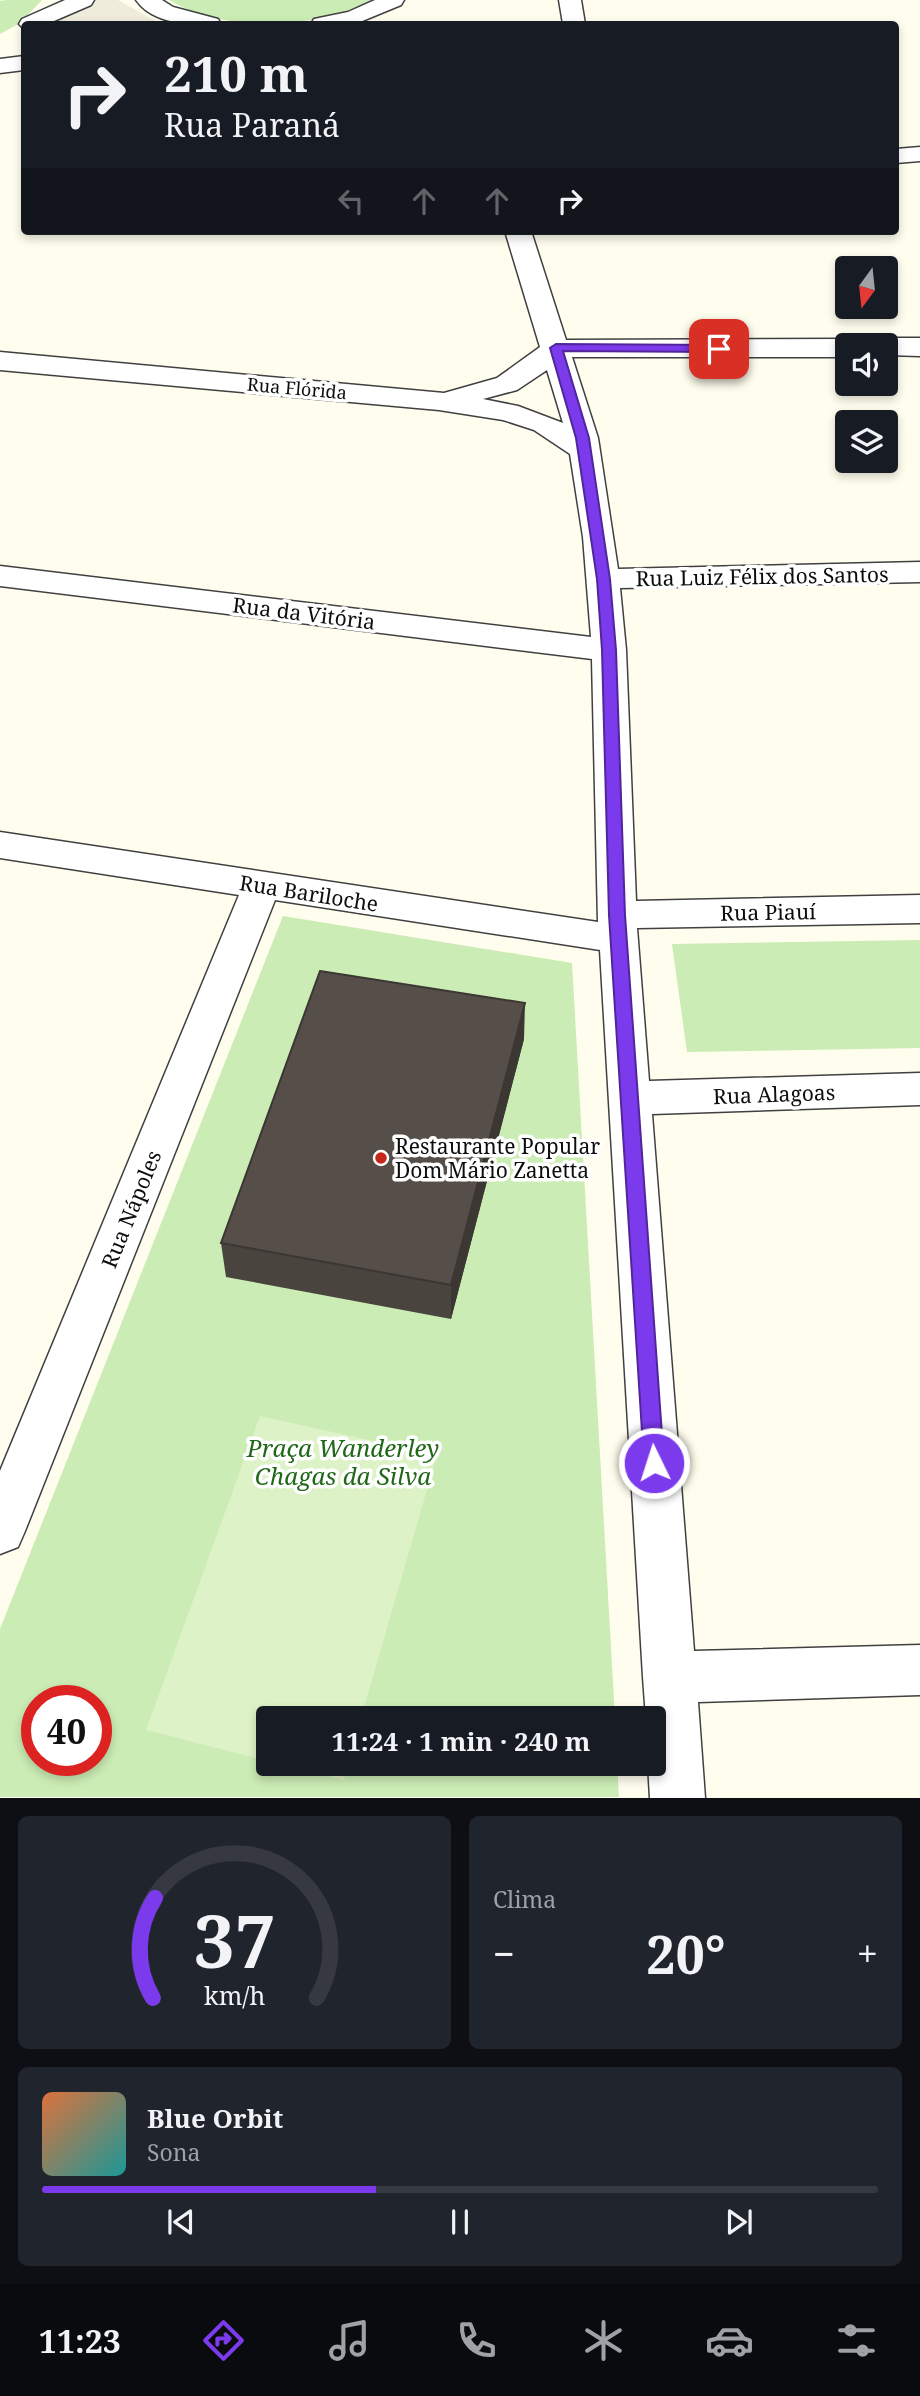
<!DOCTYPE html>
<html lang="pt">
<head>
<meta charset="utf-8">
<style>
	body { margin:0; font-family:"Noto Serif",serif; background:#20242c; color:#f1f3f6; height:100vh; display:flex; flex-direction:column; font-size:26px; white-space:nowrap }
	* { box-sizing:border-box; margin:0 }
	p { font-size:23px; color:#9ea1a6 }
	.icon { flex:none; width:38px; height:38px; fill:none; stroke:currentColor; stroke-width:2; stroke-linecap:round; stroke-linejoin:round }
	.map { position:relative; height:1798px; overflow:hidden }
	.sheet { display:flex; flex-direction:column; gap:18px; padding:18px; background:#0d0f14; flex:1 }
	.sheet>* { flex:none }
	.banner { position:absolute; left:21px; top:21px; width:878px; height:214px; border-radius:7px; box-shadow:0 4px 10px #0003; background:#171b24; color:#f1f3f6; overflow:hidden }
	.needle { width:46px; rotate:195deg }
	.fabs { position:absolute; left:835px; top:256px; display:grid; gap:14px }
	.fabs a { display:grid; place-items:center; width:63px; height:63px; border-radius:7px; background:#171b24; box-shadow:0 4px 10px #0003; font-size:35px }
	.speed { position:absolute; left:21px; top:1685px; display:flex; gap:14px; font-size:35px; font-weight:700; text-align:center }
	.speed>* { display:grid; place-content:center; width:91px; height:91px; border-radius:50%; background:#171b24; box-shadow:0 4px 10px #0003; line-height:1 }
	.speed .limit { border:10px solid #d22; background:#fff; color:#111 }
	.pin { position:absolute; display:grid; place-items:center; width:60px; height:60px; color:#fff; margin:-30px; border-radius:14px; box-shadow:0 4px 10px #0006 }
	.me { position:absolute; width:77px; margin:-38px; rotate:356deg; stroke-linejoin:round; filter:drop-shadow(0 0 5px #0008) }
	.turn { display:flex; align-items:center; gap:24px; height:147px; padding:0 28px; font-size:32px }
	.turn .icon { width:91px; height:91px; stroke-width:2.5 }
	.turn b { display:block; font-size:49px; line-height:60px }
	.lanes { display:flex; align-items:center; height:66px; padding:0 28px; background:#0003; justify-content:center; gap:35px; direction:ltr }
	.lanes .off { opacity:.35 }
	.big { font-size:52px; font-weight:700; line-height:1.1 }
	.sheet .card { flex:1; display:flex; flex-direction:column; justify-content:center; gap:10px; min-width:0; padding:0 24px; border-radius:10px; background:#20242c }
	.sheet .dial { align-items:center; gap:0 }
	.dial svg { height:182px; overflow:visible; fill:none; stroke:#363941; stroke-width:7; stroke-linecap:round; text-anchor:middle }
	.dial text { fill:#f1f3f6; stroke:none }
	.song { display:flex; align-items:center; gap:21px }
	.cover { width:84px; height:84px; border-radius:10px; background:linear-gradient(135deg,hsl(20 70% 55%),hsl(180 70% 35%)) }
	.played { height:7px; border-radius:4px; background:linear-gradient(90deg,#7c3aed 40%,#363941 40%) }
	.keys { display:flex; justify-content:space-around; direction:ltr }
	.heat { display:flex; justify-content:space-between; align-items:center; font-size:38px; direction:ltr }
	.sheet .tiles { flex:1; display:grid; gap:18px; grid-template-columns:1fr 1fr }
	.card:last-child { grid-column:span 2 }
	.trip { position:absolute; left:256px; top:1706px; width:410px; height:70px; border-radius:7px; background:#171b24; box-shadow:0 4px 10px #0003; font-weight:700; line-height:70px; text-align:center }
	.tabs { display:flex; height:112px; justify-content:space-around; align-items:center; background:#090b0e; color:#9ea1a6 }
	.tabs .icon { width:49px; height:49px }
	.tabs .current { color:#7c3aed }
	.tabs b { font-size:32px; color:#f1f3f6 }
	.map>svg:first-child { display:block }
	.green { fill:#cbecb4; fill-rule:evenodd }
	.pitch { fill:#def2c7 }
	.plaza { fill:#efecdc }
	.lines { fill:none; stroke-linecap:round; stroke-linejoin:round }
	.minor-casing { stroke:#404040; stroke-width:3 }
	.minor { fill:#fff; fill-rule:evenodd }
	.wall { fill:#4a443f }
	.shaded-wall { fill:#3c3733 }
	.building { fill:#564f49; stroke:#3c3733; stroke-width:2 }
	.route { fill:#7c3aed; stroke:#51269a; stroke-width:2 }
	.poi-dot { fill:#c5271d; stroke:#fff; stroke-width:2.5 }
	.labels { text-anchor:middle; dominant-baseline:central; stroke-width:7; stroke-linejoin:round; paint-order:stroke }
	.far-street-label { font-size:18px; fill:#0d0d0d; stroke:#fff }
	.street-label { font-size:21px; fill:#0d0d0d; stroke:#fff }
	.poi-label { font-size:21px; fill:#0d0d0d; stroke:#fff; text-anchor:start }
	.near-park-label { font-size:24px; font-style:italic; fill:#216819; stroke:#fff }
</style>
</head>
<body>
<div class="map">
<svg width="920" height="1798" viewBox="0 0 920 1798">
	<rect width="100%" height="100%" fill="#fffded"/>
	<path class="green" d="M6 0H42L20 23 0 34V1Z
		M169 0H373C315 29 226 34 169 0Z
		M283 916 572 963 615 1718H268V1764H617L619 1797H0V1629ZM37 1701H96V1760H37Z
		M920 940V1048L687 1052 672 944Z"/>
	<path class="pitch" d="M260 1416 437 1455 361 1718H268V1761L146 1730Z
		M282 1764H348L344 1780Z"/>
	<path class="plaza" d="M94 0H118L161 24H51Z"/>
	<g class="lines">
		<defs>
			<path id="minor" d="M65 0H94L91 5 47 24H24V29L19 24 22 19Z
				M136 0H162L173 7 218 19 221 24C194 26 153 25 136 0Z
				M375 0H404L401 5 355 24H311L314 19 348 12Z
				M559 0H581L585 24H563Z
				M24 56V70L0 73V59Z
				M920 147V161L896 163V149Z
				M505 231H531L566 340 847 339 859 345H847V357H572L598 438 618 569 920 562V582L620 588 626 650 636 901 920 895V923L637 928 649 1081 920 1073V1105L652 1114 694 1651 920 1645V1695L698 1702 705 1798H650L648 1764H653V1718H646L643 1677 600 950 275 900 25 1531 18 1547 0 1554V1471L239 895 0 858V832L598 922 592 659 0 586V566L591 637 583 537 570 454 534 430 503 420 439 410 0 370V352L444 393 497 378 540 347ZM547 370 563 423 518 406 483 399 517 390Z
				M886 338H920V356L886 355V345H873L876 341Z"/>
		</defs>
		<use href="#minor" class="minor-casing"/>
		<use href="#minor" class="minor"/>
	</g>
	<path class="wall" d="M524 1039 451 1319 226 1277 221 1243Z"/>
	<path class="shaded-wall" d="M525 1003 524 1039 451 1319V1285Z"/>
	<path class="building" d="M320 971 525 1003 451 1285 221 1243Z"/>
	<path class="route" d="M556 344 719 345 725 349 719 352 563 351 589 438 610 579 616 650 625 915 664 1463 661 1469 654 1472 647 1469 644 1463 609 915 602 650 597 579 576 438 550 348Z"/>
	<circle class="poi-dot" cx="381" cy="1158" r="7"/>
	<g class="labels">
		<g class="far-street-label">
			<text transform="translate(297 388) rotate(5)">Rua Flórida</text>
		</g>
		<g class="street-label">
			<text transform="translate(762 576) rotate(-1)">Rua Luiz Félix dos Santos</text>
			<text transform="translate(304 613) rotate(7)">Rua da Vitória</text>
			<text transform="translate(309 893) rotate(9)">Rua Bariloche</text>
			<text transform="translate(768 912) rotate(-1)">Rua Piauí</text>
			<text transform="translate(774 1094) rotate(-2)">Rua Alagoas</text>
			<text transform="translate(131 1209) rotate(-68)">Rua Nápoles</text>
		</g>
		<g class="poi-label">
			<text x="395" y="1146">Restaurante Popular<tspan x="395" dy="24">Dom Mário Zanetta</tspan></text>
		</g>
		<g class="near-park-label">
			<text x="343" y="1447">Praça Wanderley<tspan x="343" dy="28">Chagas da Silva</tspan></text>
		</g>
	</g>
</svg>
<div class="fabs">
<a><svg class="needle" viewBox="-14 -14 28 28"><path d="M0-13l5 13h-10z" fill="#e53935"/><path d="M0 13l5-13h-10z" fill="#9ea1a6"/></svg></a>
<a><svg class="icon" aria-label="sound" viewBox="0 0 24 24"><path d="M4 9h4l5-4v14l-5-4H4zM17 9q2 3 0 6"/></svg></a>
<a><svg class="icon" aria-label="layers" viewBox="0 0 24 24"><path d="M12 4l9 5-9 5-9-5zM3 14l9 5 9-5"/></svg></a>
</div>
<div class="speed"><div class="limit">40</div></div>
<div class="pin" style="left:719px;top:349px;background:#d93025"><svg class="icon" aria-label="arrive" viewBox="0 0 24 24"><path d="M6 21V4h12l-3 4 3 4H6"/></svg></div>
<svg class="me" style="left:654px;top:1463px" viewBox="-20 -20 40 40"><circle r="17" fill="#7c3aed" stroke="#fff" stroke-width="3"/><path d="M0-11L8 9 0 5-8 9z" fill="#fff"/></svg>
<div class="trip">11:24 · 1 min · 240 m</div>
<div class="banner">
<div class="turn"><svg class="icon" aria-label="right" viewBox="0 0 24 24"><path d="M7 20v-9h11M14 6l5 5-5 5"/></svg><div><b>210 m</b>Rua Paraná</div></div>
<div class="lanes"><svg class="icon off" aria-label="left" viewBox="0 0 24 24"><path d="M17 20v-9H6M10 6l-5 5 5 5"/></svg><svg class="icon off" aria-label="ahead" viewBox="0 0 24 24"><path d="M12 20V5M6 11l6-6 6 6"/></svg><svg class="icon off" aria-label="ahead" viewBox="0 0 24 24"><path d="M12 20V5M6 11l6-6 6 6"/></svg><svg class="icon" aria-label="right" viewBox="0 0 24 24"><path d="M7 20v-9h11M14 6l5 5-5 5"/></svg></div>
</div>
</div>
<section class="sheet">
<div class="tiles">
<div class="card dial"><svg viewBox="0 0 100 80">
<path d="M14 69A42 42 0 1 1 86 69"/>
<path d="M14 69A42 42 0 0 1 15 25" stroke="#7c3aed"/>
<text x="50" y="56" font-size="32" font-weight="700">37</text>
<text x="50" y="72" font-size="11">km/h</text>
</svg></div>
<div class="card"><p>Clima</p>
<div class="heat"><a>−</a><b class="big">20°</b><a>+</a></div>
</div>
<div class="card">
<div class="song"><i class="cover"></i><div><b>Blue Orbit</b><p>Sona</p></div></div>
<div class="played"></div>
<div class="keys"><svg class="icon" aria-label="previous" viewBox="0 0 24 24"><path d="M18 5L8 12l10 7zM5 5v14"/></svg><svg class="icon" aria-label="pause" viewBox="0 0 24 24"><path d="M8 5v14M16 5v14"/></svg><svg class="icon" aria-label="next" viewBox="0 0 24 24"><path d="M6 5l10 7-10 7zM19 5v14"/></svg></div>
</div>
</div>
</section>
<nav class="tabs">
<b>11:23</b>
<svg class="icon current" aria-label="directions" viewBox="0 0 24 24"><path d="M12 3l9 9-9 9-9-9zM9 14v-3h6M13 9l2 2-2 2"/></svg>
<svg class="icon" aria-label="music" viewBox="0 0 24 24"><path d="M9 18V5l10-2v13"/><circle cx="6" cy="18" r="3"/><circle cx="16" cy="16" r="3"/></svg>
<svg class="icon" aria-label="phone" viewBox="0 0 24 24"><path d="M5 4h4l2 5-3 2q2 4 5 5l2-3 5 2v4C11 20 4 13 5 4z"/></svg>
<svg class="icon" aria-label="climate" viewBox="0 0 24 24"><path d="M12 3v18M4 7l16 10M4 17L20 7"/></svg>
<svg class="icon" aria-label="car" viewBox="0 0 24 24"><path d="M5 17H2v-5l4-1 3-4h7l3 4 3 1v5h-3M9 17h6M6 11h13"/><circle cx="7" cy="17" r="2"/><circle cx="17" cy="17" r="2"/></svg>
<svg class="icon" aria-label="filters" viewBox="0 0 24 24"><path d="M4 7h16M4 17h16"/><circle cx="9" cy="7" r="2"/><circle cx="15" cy="17" r="2"/></svg>
</nav>
</body>
</html>
